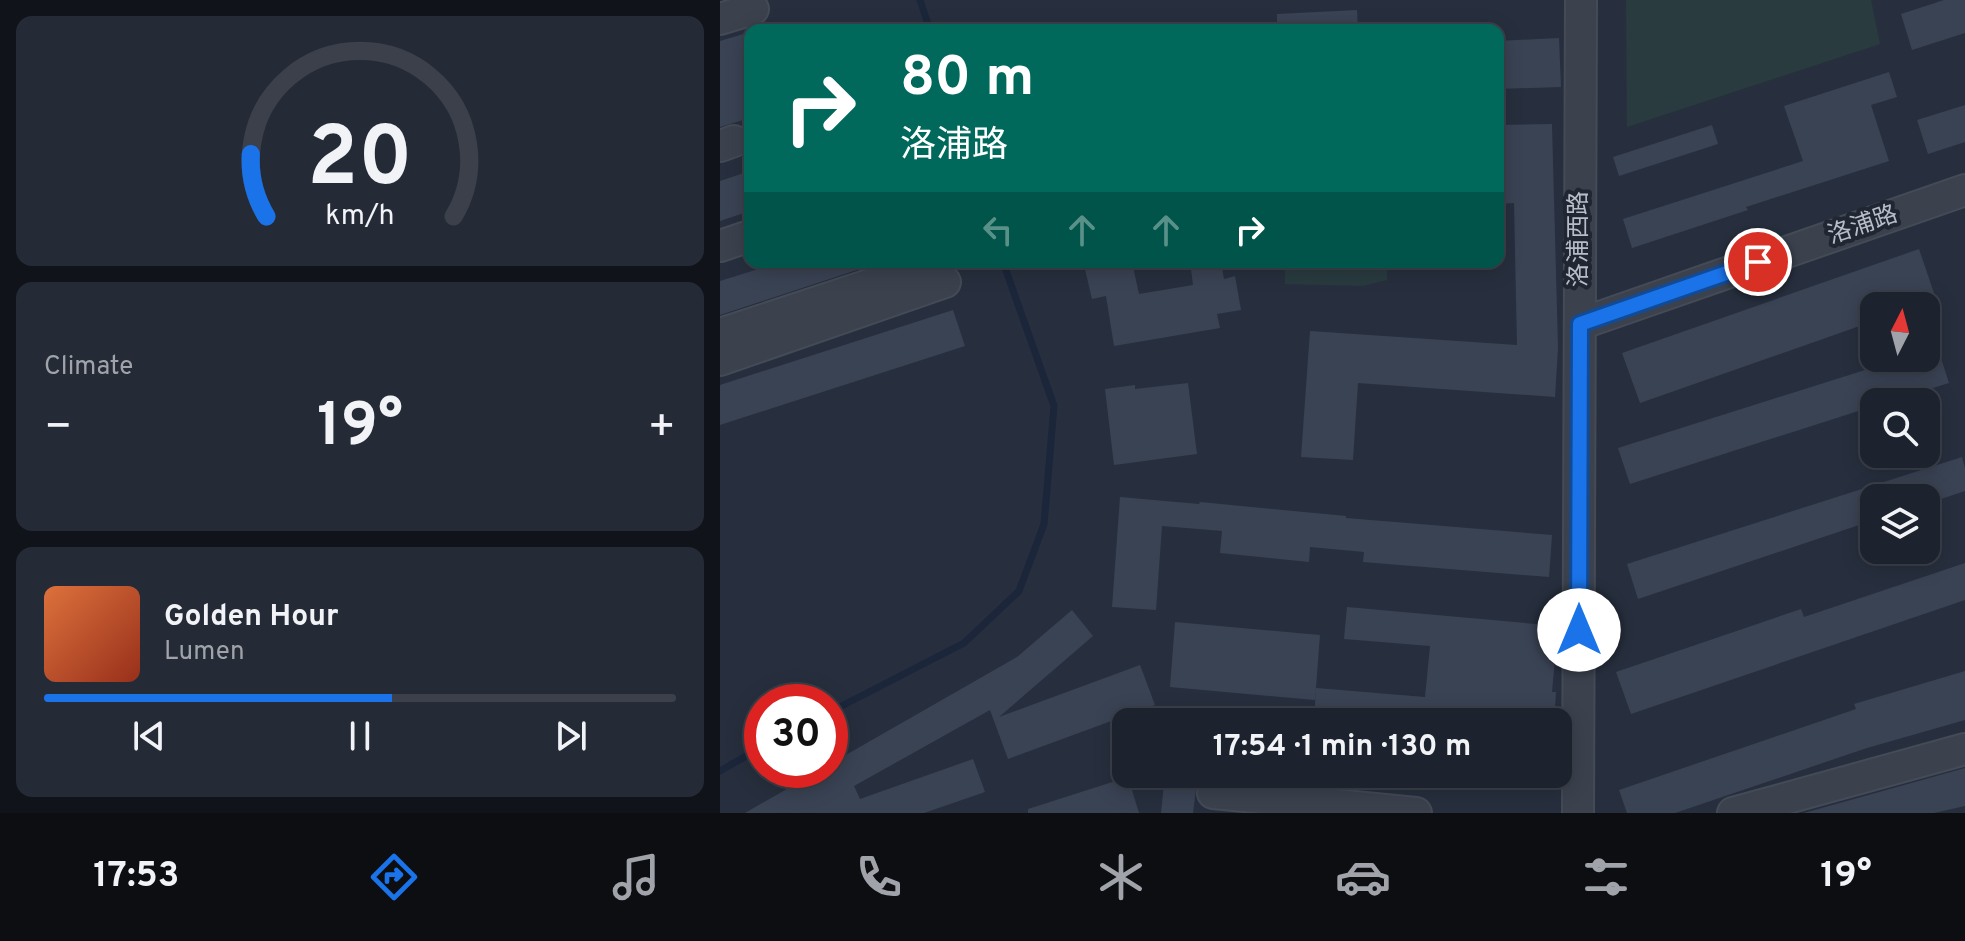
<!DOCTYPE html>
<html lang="en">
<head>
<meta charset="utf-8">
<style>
	body { margin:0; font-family:Overpass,"Noto Sans SC",sans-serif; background:#252b36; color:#f1f3f6; height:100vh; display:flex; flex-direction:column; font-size:30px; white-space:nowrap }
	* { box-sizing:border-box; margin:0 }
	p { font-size:26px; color:#a0a4aa }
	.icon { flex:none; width:44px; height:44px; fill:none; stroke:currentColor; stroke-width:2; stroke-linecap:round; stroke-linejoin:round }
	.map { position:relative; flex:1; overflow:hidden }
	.sheet { display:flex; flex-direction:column; gap:16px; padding:16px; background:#101319; width:720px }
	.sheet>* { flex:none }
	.top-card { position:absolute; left:24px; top:24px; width:760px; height:244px; border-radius:16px; box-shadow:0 4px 20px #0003,0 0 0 2px #3b404a; background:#00695c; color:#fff; overflow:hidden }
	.needle { width:52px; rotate:6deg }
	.tools { position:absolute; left:1140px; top:292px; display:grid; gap:16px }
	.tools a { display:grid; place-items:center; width:80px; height:80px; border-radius:16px; background:#1d232e; box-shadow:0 4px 20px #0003,0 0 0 2px #3b404a; font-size:40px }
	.speed { position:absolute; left:24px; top:684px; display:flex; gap:16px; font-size:40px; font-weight:700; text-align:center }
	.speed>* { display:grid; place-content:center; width:104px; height:104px; border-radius:50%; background:#1d232e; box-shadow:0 4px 20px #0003,0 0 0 2px #3b404a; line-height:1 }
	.speed .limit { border:12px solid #d22; background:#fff; color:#111 }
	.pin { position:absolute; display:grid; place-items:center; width:68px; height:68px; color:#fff; margin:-34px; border:4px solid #fff; border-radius:50%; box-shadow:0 2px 8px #0007 }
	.me { position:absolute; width:88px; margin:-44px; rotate:0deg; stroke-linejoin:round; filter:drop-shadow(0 0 6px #0008) }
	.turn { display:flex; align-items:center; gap:28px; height:168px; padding:0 24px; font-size:36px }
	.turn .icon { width:104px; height:104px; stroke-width:2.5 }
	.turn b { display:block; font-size:56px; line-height:68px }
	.lanes { display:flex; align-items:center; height:76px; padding:0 24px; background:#0003; justify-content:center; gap:40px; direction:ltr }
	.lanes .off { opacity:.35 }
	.big { font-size:60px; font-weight:700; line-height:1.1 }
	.sheet .card { flex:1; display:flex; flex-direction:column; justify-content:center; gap:12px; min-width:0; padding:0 28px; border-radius:16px; background:#252b36 }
	.sheet .dial { align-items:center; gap:0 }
	.dial svg { height:208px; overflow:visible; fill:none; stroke:#3b404a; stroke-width:7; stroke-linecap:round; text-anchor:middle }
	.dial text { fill:#f1f3f6; stroke:none }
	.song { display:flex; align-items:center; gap:24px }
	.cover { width:96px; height:96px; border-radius:12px; background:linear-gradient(135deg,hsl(20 70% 55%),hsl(10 70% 35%)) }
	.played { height:8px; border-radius:4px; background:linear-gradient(90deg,#1a73e8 55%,#3b404a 55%) }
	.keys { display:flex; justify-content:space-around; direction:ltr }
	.heat { display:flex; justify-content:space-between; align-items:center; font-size:44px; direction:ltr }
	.trip { position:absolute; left:392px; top:708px; width:460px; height:80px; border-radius:16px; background:#1d232e; box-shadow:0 4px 20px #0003,0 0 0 2px #3b404a; font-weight:700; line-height:80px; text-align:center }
	.tabs { display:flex; height:128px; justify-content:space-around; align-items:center; background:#0c0e12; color:#a0a4aa }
	.tabs .icon { width:56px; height:56px }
	.tabs .current { color:#1a73e8 }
	.tabs b { font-size:36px; color:#f1f3f6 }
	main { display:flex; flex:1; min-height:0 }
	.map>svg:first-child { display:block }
	.green { fill:#293b3f }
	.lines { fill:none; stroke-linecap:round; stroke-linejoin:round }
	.stream { stroke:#1b263b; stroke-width:7 }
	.building { fill:#3a4354 }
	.minor-casing { stroke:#444b57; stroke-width:34 }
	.minor { stroke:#3b424e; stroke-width:30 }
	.route-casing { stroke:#114b97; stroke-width:20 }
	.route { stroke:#1a73e8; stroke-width:14 }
	.labels { text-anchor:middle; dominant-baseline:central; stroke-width:8; stroke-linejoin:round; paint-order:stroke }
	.street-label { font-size:24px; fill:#b7bdc9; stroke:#202733 }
</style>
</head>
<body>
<main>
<section class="sheet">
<div class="card dial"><svg viewBox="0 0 100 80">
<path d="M14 69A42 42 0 1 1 86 69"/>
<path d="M14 69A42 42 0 0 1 8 45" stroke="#1a73e8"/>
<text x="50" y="56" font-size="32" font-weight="700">20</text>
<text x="50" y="72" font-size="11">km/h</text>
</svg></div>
<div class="card"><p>Climate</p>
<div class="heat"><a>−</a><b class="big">19°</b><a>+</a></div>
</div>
<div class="card">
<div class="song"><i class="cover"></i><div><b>Golden Hour</b><p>Lumen</p></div></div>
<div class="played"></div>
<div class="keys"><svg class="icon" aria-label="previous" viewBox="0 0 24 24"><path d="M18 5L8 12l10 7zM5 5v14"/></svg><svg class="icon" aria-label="pause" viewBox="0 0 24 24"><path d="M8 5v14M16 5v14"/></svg><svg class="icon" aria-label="next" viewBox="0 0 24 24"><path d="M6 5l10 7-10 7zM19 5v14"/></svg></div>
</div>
</section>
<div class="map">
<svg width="1245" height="813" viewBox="0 0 1245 813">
	<rect width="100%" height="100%" fill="#272f3e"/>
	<path class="green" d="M906 0H1151L1160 44 907 127Z
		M565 262H667V280L643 286 565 284Z"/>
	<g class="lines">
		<path class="stream" d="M200 0 210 30
			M110 712 244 643 299 591 324 524 334 406 283 262
			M0 771 42 747"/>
	</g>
	<path class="building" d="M1224 0H1245V33L1192 50 1181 14Z
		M637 10 638 30H557V14Z
		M30 32V118L0 127V41Z
		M839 38 841 87 778 89V41Z
		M1169 72 1177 97 1151 105 1169 161 1026 207 1028 210 912 248 903 219 1083 161 1064 106Z
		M1245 105V142L1208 154 1197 120Z
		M832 124 838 348 835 397 638 383 633 460 581 457 590 331 797 345 794 203 778 204V125Z
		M992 125 998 144 899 176 893 157Z
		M30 171V211L0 221V181Z
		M1199 249 1216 299 1196 306H1154V321L920 403 902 353Z
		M61 262H161L0 315V281Z
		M383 262H412L419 294 473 285 470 262H501L504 279 515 276 521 310 497 314 500 328 394 346 386 296 372 299 365 269 384 265Z
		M233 310 245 346 0 425V385Z
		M1183 358H1221L1229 383 1168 402H1154V406L910 484 898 448Z
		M468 383 477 454 394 465 385 389 415 385V389Z
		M1242 457 1245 468V491L1206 504V498H1154V520L918 599 907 564Z
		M400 497 479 504 480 502 626 516V518L832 535 829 577 643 562 644 552 590 547 589 562 500 553 502 531 442 526 436 610 392 607Z
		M1245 563V600L911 714 896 672 1081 609 1084 617Z
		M627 607 838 626 832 692H836L834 722H632L594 719 596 688 705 697 710 646 624 639Z
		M352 610 373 636 279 717 420 665 435 705 288 759 270 710 134 786 140 799 253 759 265 792 204 813H25L100 770H110V764L297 657Z
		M455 622 600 635 595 700 450 687Z
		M1245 671V720L1147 748 955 813H907L899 790 1136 709 1134 704Z
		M1245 768V806L1214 813H1084Z
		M445 774H478L473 813H441Z
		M408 777 419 813H308V809Z"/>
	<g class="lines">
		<defs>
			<path id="minor" d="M0 19 33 9
				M0 146 14 141
				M0 246 30 236
				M860 324 1245 190
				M0 334 219 262
				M0 360 225 282
				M493 793 696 813
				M858 813 861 0
				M1013 813 1245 749"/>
		</defs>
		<use href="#minor" class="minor-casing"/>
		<use href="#minor" class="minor"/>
	</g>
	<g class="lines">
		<defs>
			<path id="route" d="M859 630 860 324 1038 262"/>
		</defs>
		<use href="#route" class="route-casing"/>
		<use href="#route" class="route"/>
	</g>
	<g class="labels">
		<g class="street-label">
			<text transform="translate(1143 226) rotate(-19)">洛浦路</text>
			<text transform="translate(860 239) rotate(-90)">洛浦西路</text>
		</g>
	</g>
</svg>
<div class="tools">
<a><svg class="needle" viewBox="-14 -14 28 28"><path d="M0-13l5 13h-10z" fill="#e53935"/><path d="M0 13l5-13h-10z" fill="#a0a4aa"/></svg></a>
<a><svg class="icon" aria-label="search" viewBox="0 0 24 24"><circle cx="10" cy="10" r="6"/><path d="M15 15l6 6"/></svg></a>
<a><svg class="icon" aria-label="layers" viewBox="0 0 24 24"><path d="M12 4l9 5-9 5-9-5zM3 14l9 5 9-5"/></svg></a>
</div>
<div class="speed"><div class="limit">30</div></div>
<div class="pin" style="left:1038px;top:262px;background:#d93025"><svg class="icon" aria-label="arrive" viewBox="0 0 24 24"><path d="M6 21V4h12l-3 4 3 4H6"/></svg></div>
<svg class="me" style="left:859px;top:630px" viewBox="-20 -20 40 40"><circle r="19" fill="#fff"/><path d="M0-13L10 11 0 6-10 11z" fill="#1a73e8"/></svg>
<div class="trip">17:54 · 1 min · 130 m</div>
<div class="top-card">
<div class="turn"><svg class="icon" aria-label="right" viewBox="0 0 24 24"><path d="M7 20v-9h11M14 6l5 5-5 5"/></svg><div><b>80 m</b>洛浦路</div></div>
<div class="lanes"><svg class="icon off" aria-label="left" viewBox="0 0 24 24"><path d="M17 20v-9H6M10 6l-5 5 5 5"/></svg><svg class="icon off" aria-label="ahead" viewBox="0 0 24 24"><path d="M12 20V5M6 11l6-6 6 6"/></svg><svg class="icon off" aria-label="ahead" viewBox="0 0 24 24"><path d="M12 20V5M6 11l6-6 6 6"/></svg><svg class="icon" aria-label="right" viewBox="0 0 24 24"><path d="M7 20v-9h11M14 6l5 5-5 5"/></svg></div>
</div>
</div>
</main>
<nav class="tabs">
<b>17:53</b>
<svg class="icon current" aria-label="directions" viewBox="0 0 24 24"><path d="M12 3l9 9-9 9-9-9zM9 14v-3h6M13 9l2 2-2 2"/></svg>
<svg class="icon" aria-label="music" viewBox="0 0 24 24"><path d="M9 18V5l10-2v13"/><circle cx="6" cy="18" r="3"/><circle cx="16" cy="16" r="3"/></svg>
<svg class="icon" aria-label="phone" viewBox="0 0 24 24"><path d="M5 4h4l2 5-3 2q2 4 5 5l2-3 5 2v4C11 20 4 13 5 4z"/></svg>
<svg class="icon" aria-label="climate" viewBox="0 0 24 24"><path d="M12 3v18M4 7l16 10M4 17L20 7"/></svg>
<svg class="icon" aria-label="car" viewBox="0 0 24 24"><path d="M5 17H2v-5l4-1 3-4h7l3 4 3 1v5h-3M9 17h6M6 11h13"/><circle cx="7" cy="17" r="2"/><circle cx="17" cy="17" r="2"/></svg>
<svg class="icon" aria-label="filters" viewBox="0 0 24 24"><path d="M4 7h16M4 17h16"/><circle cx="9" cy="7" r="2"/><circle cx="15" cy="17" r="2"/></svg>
<b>19°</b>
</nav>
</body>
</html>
